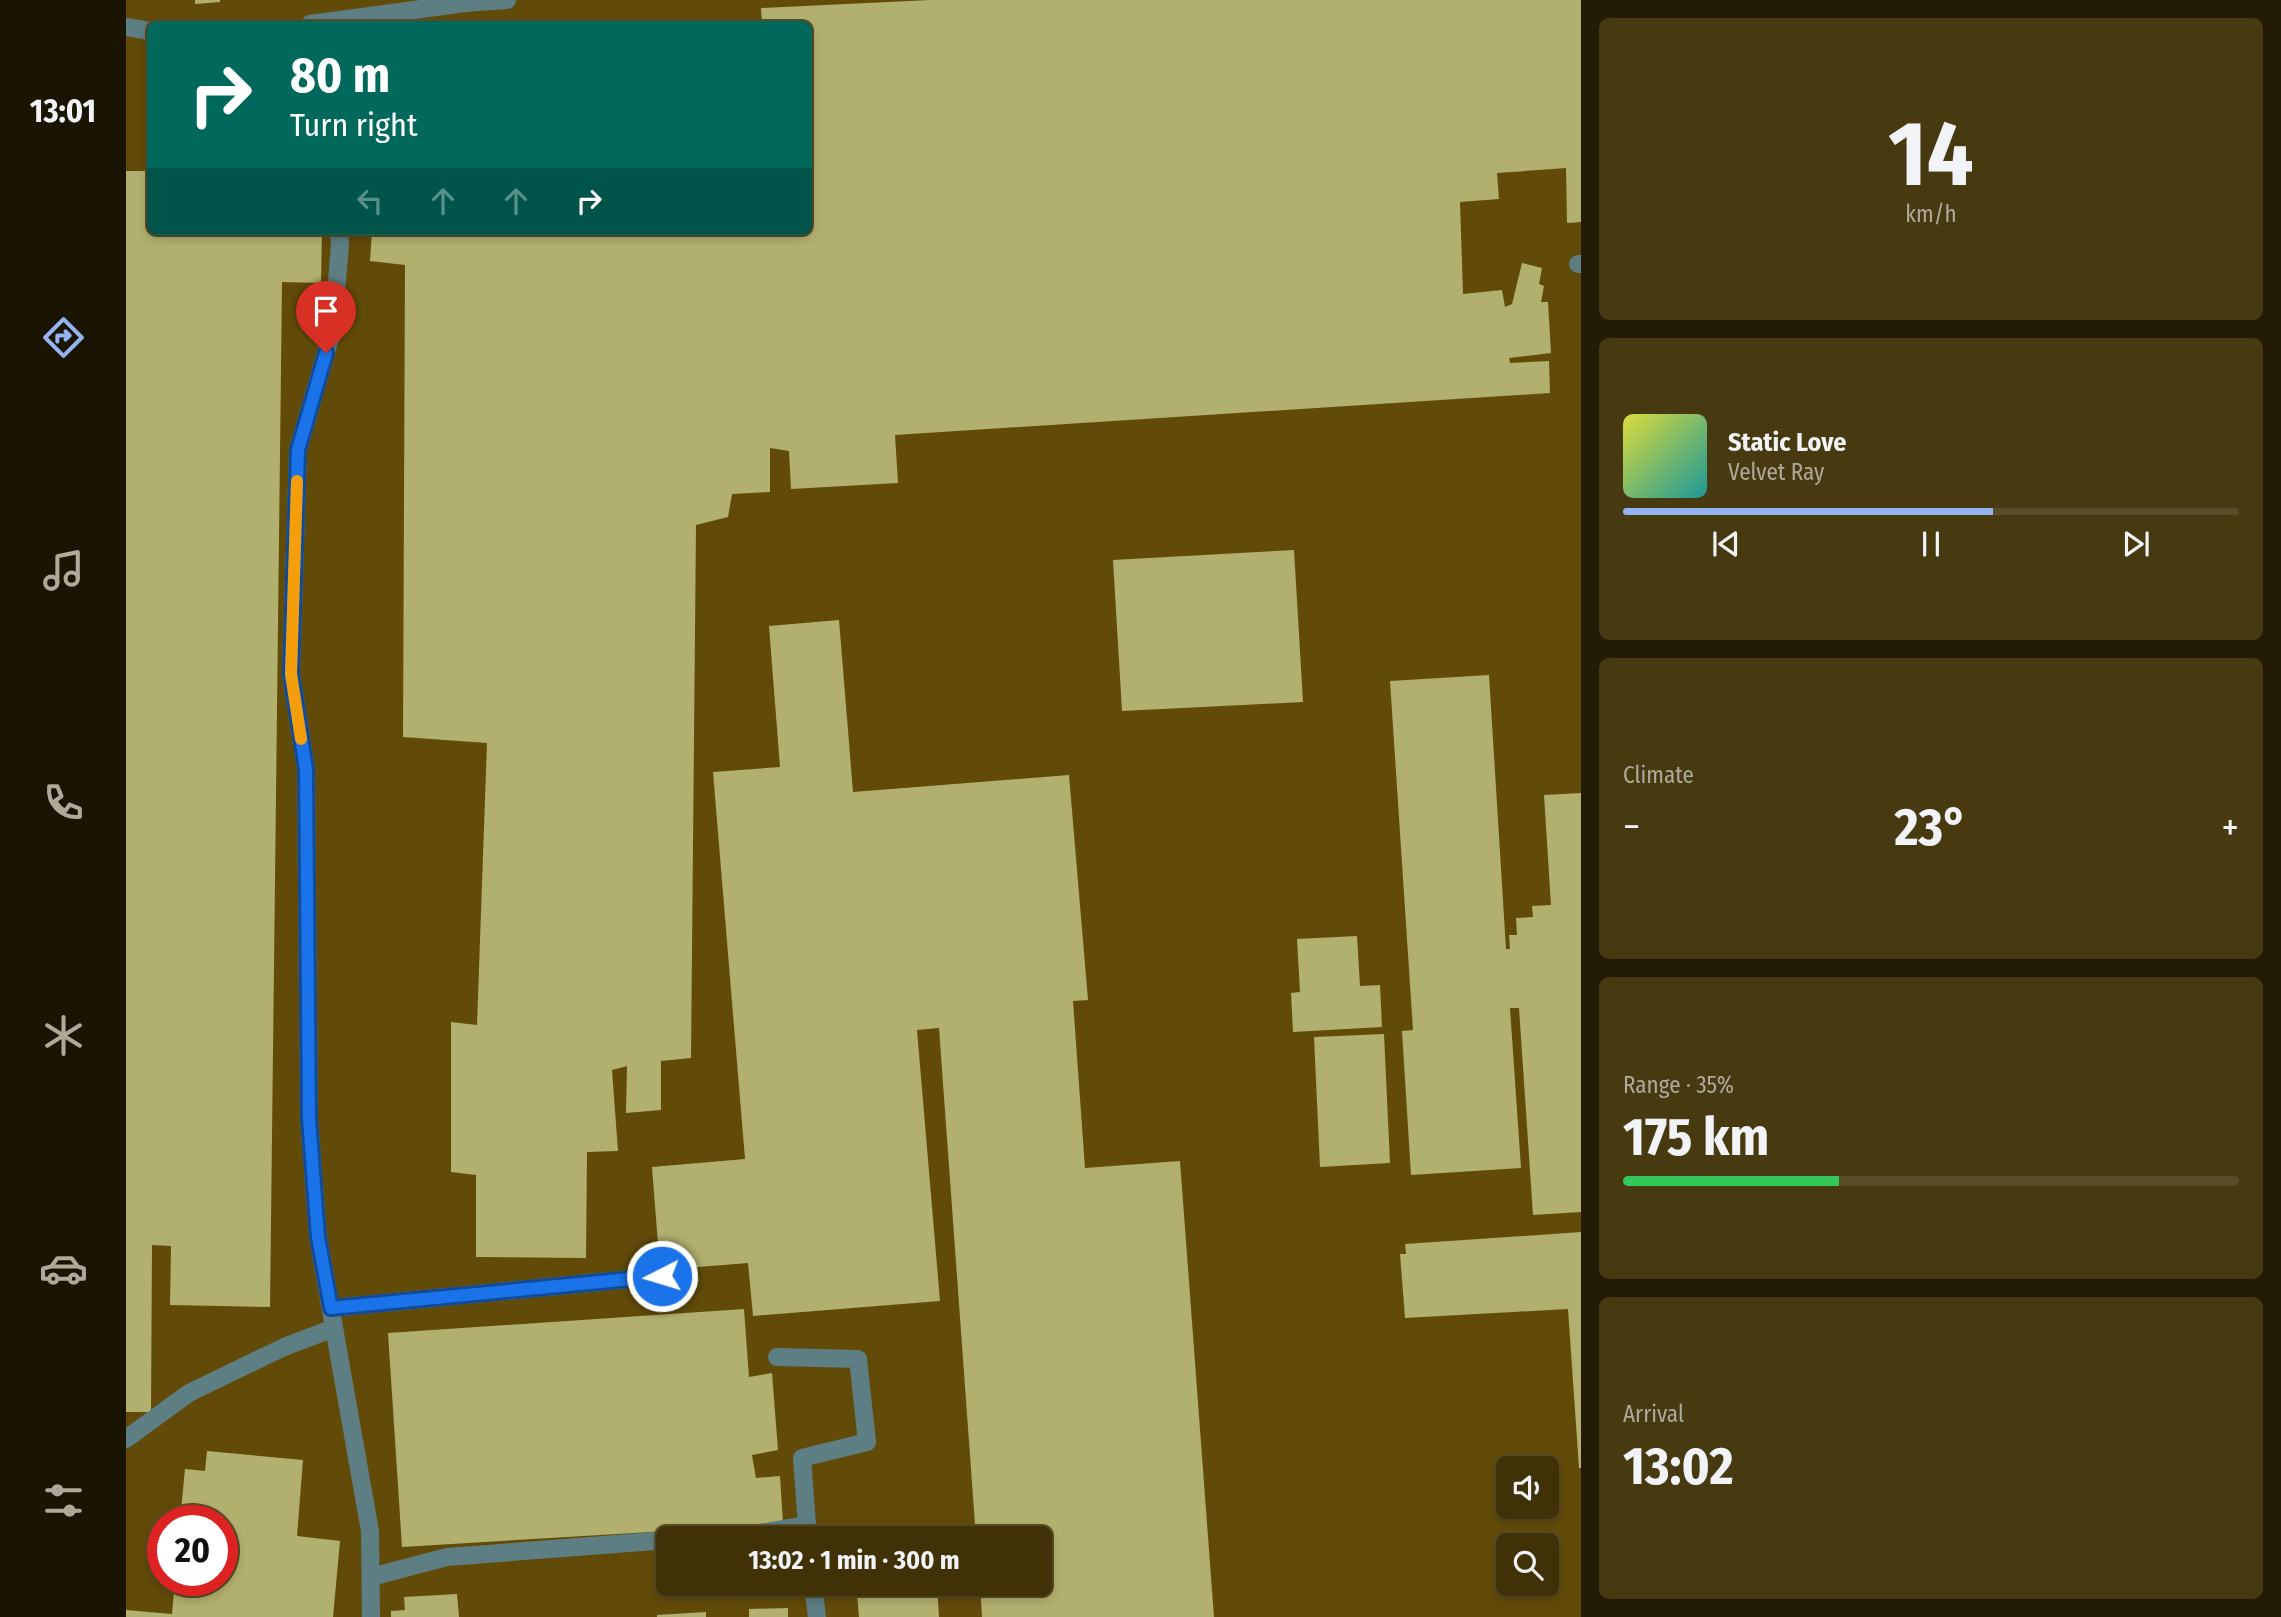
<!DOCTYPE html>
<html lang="en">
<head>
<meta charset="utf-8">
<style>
	body { margin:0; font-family:"Fira Sans Condensed",sans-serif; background:#473910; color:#f1f3f6; height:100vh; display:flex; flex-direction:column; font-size:26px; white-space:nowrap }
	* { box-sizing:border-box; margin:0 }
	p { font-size:23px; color:#aea99b }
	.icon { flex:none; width:38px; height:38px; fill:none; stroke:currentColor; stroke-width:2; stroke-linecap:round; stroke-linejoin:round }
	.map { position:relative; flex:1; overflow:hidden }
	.details { display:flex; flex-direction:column; gap:18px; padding:18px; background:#231b03; width:700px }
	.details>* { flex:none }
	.guide { position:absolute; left:21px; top:21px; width:665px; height:214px; border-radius:10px; box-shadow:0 4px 10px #0003,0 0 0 2px #594c28; background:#00695c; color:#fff; overflow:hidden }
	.tools { position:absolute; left:1370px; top:1456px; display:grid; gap:14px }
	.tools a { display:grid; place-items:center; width:63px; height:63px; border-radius:10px; background:#403106; box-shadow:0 4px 10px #0003,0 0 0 2px #594c28; font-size:35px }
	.speed { position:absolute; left:21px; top:1505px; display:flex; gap:14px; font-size:35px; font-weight:700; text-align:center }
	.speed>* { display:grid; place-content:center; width:91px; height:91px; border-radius:50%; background:#403106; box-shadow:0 4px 10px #0003,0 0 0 2px #594c28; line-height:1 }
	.speed .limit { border:10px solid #d22; background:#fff; color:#111 }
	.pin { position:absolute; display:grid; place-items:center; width:60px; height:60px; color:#fff; margin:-72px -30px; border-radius:50% 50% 50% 0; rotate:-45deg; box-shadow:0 0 7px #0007 }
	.pin .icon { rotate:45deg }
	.me { position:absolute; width:77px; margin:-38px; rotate:265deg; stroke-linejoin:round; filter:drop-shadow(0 0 5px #0008) }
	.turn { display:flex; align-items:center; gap:24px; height:147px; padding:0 28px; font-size:32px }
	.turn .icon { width:91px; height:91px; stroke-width:2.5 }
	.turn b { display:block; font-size:49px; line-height:60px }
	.lanes { display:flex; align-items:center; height:66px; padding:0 28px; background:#0003; justify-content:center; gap:35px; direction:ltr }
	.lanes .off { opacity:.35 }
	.big { font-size:52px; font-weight:700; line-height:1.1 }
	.details .widget { flex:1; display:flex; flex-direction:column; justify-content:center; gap:10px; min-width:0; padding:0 24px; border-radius:10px; background:#473910 }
	.details .dial { align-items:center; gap:0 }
	.dial b { font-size:91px; line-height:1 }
	.song { display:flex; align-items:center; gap:21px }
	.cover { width:84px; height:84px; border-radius:10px; background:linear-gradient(135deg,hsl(60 70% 55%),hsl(180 70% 35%)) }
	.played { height:7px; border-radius:4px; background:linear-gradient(90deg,#95b2f1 60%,#594c28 60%) }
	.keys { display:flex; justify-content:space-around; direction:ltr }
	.heat { display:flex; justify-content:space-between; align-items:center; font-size:38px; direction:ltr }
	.charge { height:10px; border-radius:5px; background:linear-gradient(90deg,#34c759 35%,#594c28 0) }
	.trip { position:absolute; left:530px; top:1526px; width:396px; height:70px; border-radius:10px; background:#403106; box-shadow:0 4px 10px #0003,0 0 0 2px #594c28; font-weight:700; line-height:70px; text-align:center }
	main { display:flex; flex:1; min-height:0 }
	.menu { display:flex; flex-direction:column; width:126px; justify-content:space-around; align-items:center; background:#1a1402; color:#aea99b }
	.menu .icon { width:49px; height:49px }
	.menu .on { color:#95b2f1 }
	.menu b { font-size:32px; color:#f1f3f6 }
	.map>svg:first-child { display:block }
	.built { fill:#624b09; fill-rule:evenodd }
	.building { fill:#b1b06e }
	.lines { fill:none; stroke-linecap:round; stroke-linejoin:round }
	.minor { stroke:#5d7e83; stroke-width:18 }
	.route-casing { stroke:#114b97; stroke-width:18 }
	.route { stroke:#1a73e8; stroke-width:12 }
	.slow { stroke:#f59e0b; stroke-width:12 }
</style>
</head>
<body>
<main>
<nav class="menu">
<b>13:01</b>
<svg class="icon on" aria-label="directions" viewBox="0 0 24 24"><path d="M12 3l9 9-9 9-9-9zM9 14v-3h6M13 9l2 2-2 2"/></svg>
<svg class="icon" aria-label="music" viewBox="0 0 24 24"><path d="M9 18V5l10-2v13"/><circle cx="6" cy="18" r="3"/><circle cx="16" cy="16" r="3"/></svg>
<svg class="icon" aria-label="phone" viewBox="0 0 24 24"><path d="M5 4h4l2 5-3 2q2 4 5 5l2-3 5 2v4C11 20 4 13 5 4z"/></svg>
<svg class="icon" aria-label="climate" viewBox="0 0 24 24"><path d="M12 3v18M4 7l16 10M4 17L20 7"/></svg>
<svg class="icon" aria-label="car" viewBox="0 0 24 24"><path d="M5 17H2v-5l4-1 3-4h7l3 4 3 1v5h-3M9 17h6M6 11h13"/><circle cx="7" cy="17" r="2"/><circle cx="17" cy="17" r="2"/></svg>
<svg class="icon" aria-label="filters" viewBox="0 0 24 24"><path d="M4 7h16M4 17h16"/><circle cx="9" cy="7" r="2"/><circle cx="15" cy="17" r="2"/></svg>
</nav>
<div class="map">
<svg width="1455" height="1617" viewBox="0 0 1455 1617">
	<rect width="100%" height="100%" fill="#554108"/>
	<path class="built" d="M0 0H1455V1617H0ZM24 24H682V231H24ZM1382 1468H1421V1507H1382ZM37 1521H96V1580H37ZM542 1538H914V1584H542ZM1382 1545H1421V1584H1382Z"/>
	<path class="building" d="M69 0H94V2L69 4Z
		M804 0H1455V222L1441 223 1440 168 1371 173 1373 199 1334 202 1337 294 1376 290 1379 307 1386 304 1396 263 1416 268 1413 284 1418 286 1415 302H1422L1425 353 1383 358 1384 363 1423 361 1424 393 769 435 772 483 665 489 663 451 644 448V492L606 494 602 517 570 525 565 1058 535 1061V1110L500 1113 501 1066 486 1070 492 1151 461 1152 460 1258 350 1257V1175L325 1172V1022L351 1025 361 743 277 737 279 265 244 261 246 231H682V24H636L635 8Z
		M0 171H24V231H196L195 283 156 282 144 1307 44 1305 45 1246 26 1245 25 1412H0Z
		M1168 550 1177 702 996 711 987 560Z
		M713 620 727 792 943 775 962 1000 947 1001 959 1168 1054 1161 1088 1617H856L854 1584H914V1538H850L813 1028 791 1030 814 1301 627 1316 622 1263 534 1270 526 1167 619 1159 587 772 654 767 643 626Z
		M1363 675 1380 949H1384L1383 935H1391L1390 918 1407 917 1406 906 1425 905 1418 795 1455 793V1212L1407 1215 1393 1008H1384L1395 1168 1285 1175 1276 1031 1287 1030 1264 681Z
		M1231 936 1234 986 1254 985 1256 1027 1167 1032 1165 993 1174 992 1171 939Z
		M1258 1034 1264 1163 1194 1167 1188 1037Z
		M1455 1232V1468H1453L1442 1309 1279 1318 1274 1254H1280L1279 1244Z
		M618 1309 623 1377 646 1373 652 1450 626 1455 630 1478 654 1476 657 1524 276 1547 262 1333Z
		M81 1451 177 1460 171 1536 214 1541 207 1617H0V1610L46 1614 49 1580H96V1521H54L59 1469 79 1471Z
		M807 1530V1538H722V1536Z
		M730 1584H811L813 1617H733Z
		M331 1594 333 1617H265V1611L279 1610 278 1597Z
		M662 1608V1617H623V1609Z
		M580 1612V1617H531V1615Z"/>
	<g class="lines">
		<path class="minor" d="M184 24 339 3 381 0
			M0 27 24 31
			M213 231 214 245 207 328 172 450 165 674 180 769 183 1119 192 1237 244 1531 245 1617
			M1452 264H1455
			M205 1308 536 1276
			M651 1357 732 1359 741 1442 676 1458 682 1538
			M0 1439 63 1393 158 1347 208 1328
			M572 1538 621 1535 681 1525
			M245 1577 321 1557 542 1540
			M687 1584 691 1617"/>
	</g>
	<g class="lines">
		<defs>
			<path id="route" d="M200 353 172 450 165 674 180 769 183 1119 192 1237 205 1308 536 1276"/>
		</defs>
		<use href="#route" class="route-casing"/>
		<use href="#route" class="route"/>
		<path class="slow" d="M171 481 165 674 175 739"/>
	</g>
</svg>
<div class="tools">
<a><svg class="icon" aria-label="sound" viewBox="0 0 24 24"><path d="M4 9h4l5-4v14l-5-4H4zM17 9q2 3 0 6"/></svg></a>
<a><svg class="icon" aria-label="search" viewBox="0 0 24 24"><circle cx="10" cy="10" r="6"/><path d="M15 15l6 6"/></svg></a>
</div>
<div class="speed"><div class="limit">20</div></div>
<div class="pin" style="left:200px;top:353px;background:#d93025"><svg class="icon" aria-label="arrive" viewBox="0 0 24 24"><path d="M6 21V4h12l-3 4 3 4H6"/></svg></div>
<svg class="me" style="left:536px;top:1276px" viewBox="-20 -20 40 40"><circle r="17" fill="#1a73e8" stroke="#fff" stroke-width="3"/><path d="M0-11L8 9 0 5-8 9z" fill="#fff"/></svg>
<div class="trip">13:02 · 1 min · 300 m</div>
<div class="guide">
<div class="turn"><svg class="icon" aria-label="right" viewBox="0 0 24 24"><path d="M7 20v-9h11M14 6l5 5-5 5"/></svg><div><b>80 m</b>Turn right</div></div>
<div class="lanes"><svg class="icon off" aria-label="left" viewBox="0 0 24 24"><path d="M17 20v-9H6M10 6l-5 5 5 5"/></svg><svg class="icon off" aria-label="ahead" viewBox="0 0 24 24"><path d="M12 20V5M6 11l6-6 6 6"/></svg><svg class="icon off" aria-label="ahead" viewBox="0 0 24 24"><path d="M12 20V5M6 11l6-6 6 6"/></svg><svg class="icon" aria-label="right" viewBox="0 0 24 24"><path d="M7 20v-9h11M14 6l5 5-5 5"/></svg></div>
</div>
</div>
<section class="details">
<div class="widget dial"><b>14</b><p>km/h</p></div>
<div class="widget">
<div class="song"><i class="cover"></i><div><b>Static Love</b><p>Velvet Ray</p></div></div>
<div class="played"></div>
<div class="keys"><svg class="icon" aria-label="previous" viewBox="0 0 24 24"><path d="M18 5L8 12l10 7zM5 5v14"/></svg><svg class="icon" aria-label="pause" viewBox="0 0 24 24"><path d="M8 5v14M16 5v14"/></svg><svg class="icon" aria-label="next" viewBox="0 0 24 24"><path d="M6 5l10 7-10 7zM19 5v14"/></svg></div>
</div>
<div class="widget"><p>Climate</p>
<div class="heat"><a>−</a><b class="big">23°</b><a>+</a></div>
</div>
<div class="widget"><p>Range · 35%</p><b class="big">175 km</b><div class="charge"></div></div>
<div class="widget"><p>Arrival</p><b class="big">13:02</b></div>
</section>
</main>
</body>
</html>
